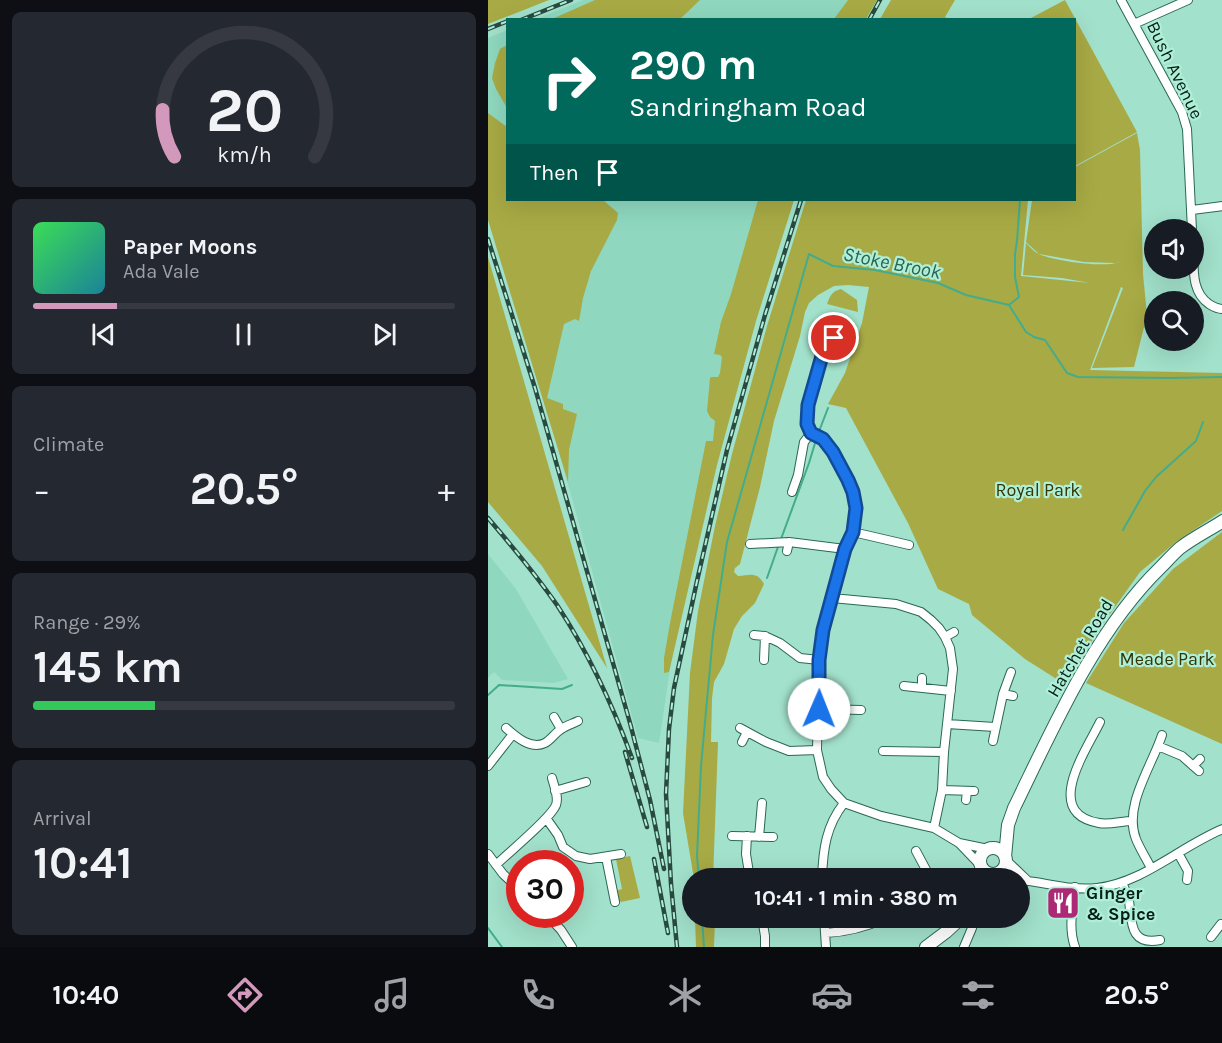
<!DOCTYPE html>
<html lang="en">
<head>
<meta charset="utf-8">
<style>
	body { margin:0; font-family:Karla,sans-serif; background:#242831; color:#f1f3f6; height:100vh; display:flex; flex-direction:column; font-size:22px; white-space:nowrap }
	* { box-sizing:border-box; margin:0 }
	p { font-size:20px; color:#9ea1a6 }
	.icon { flex:none; width:33px; height:33px; fill:none; stroke:currentColor; stroke-width:2; stroke-linecap:round; stroke-linejoin:round }
	.map { position:relative; flex:1; overflow:hidden }
	.side { display:flex; flex-direction:column; gap:12px; padding:12px; background:#0d0f14; width:488px }
	.side>* { flex:none }
	.guide { position:absolute; left:18px; top:18px; width:570px; height:183px; border-radius:0px; box-shadow:0 6px 24px #0002; background:#00695c; color:#fff; overflow:hidden }
	.controls { position:absolute; left:656px; top:219px; display:grid; gap:12px }
	.controls a { display:grid; place-items:center; width:60px; height:60px; border-radius:50%; background:#171b24; box-shadow:0 6px 24px #0002; font-size:30px }
	.speed { position:absolute; left:18px; top:850px; display:flex; gap:12px; font-size:30px; font-weight:700; text-align:center }
	.speed>* { display:grid; place-content:center; width:78px; height:78px; border-radius:50%; background:#171b24; box-shadow:0 6px 24px #0002; line-height:1 }
	.speed .limit { border:9px solid #d22; background:#fff; color:#111 }
	.pin { position:absolute; display:grid; place-items:center; width:51px; height:51px; color:#fff; margin:-26px; border:3px solid #fff; border-radius:50%; box-shadow:0 2px 6px #0007 }
	.me { position:absolute; width:66px; margin:-33px; rotate:1deg; stroke-linejoin:round; filter:drop-shadow(0 0 4px #0008) }
	.turn { display:flex; align-items:center; gap:21px; height:126px; padding:0 24px; font-size:27px }
	.turn .icon { width:78px; height:78px; stroke-width:2.5 }
	.turn b { display:block; font-size:42px; line-height:51px }
	.then { display:flex; align-items:center; height:57px; padding:0 24px; background:#0003; gap:12px; font-size:22px }
	.big { font-size:45px; font-weight:700; line-height:1.1 }
	.side .tile { flex:1; display:flex; flex-direction:column; justify-content:center; gap:9px; min-width:0; padding:0 21px; border-radius:9px; background:#242831 }
	.side .dial { align-items:center; gap:0 }
	.dial svg { height:156px; overflow:visible; fill:none; stroke:#363941; stroke-width:7; stroke-linecap:round; text-anchor:middle }
	.dial text { fill:#f1f3f6; stroke:none }
	.song { display:flex; align-items:center; gap:18px }
	.cover { width:72px; height:72px; border-radius:9px; background:linear-gradient(135deg,hsl(130 70% 55%),hsl(190 70% 35%)) }
	.played { height:6px; border-radius:3px; background:linear-gradient(90deg,#d299bc 20%,#363941 20%) }
	.keys { display:flex; justify-content:space-around; direction:ltr }
	.heat { display:flex; justify-content:space-between; align-items:center; font-size:33px; direction:ltr }
	.charge { height:9px; border-radius:4px; background:linear-gradient(90deg,#34c759 29%,#363941 0) }
	.trip { position:absolute; left:194px; top:868px; width:348px; height:60px; border-radius:30px; background:#171b24; box-shadow:0 6px 24px #0002; font-weight:700; line-height:60px; text-align:center }
	.menu { display:flex; height:96px; justify-content:space-around; align-items:center; background:#090b0e; color:#9ea1a6 }
	.menu .icon { width:42px; height:42px }
	.menu .current { color:#d299bc }
	.menu b { font-size:27px; color:#f1f3f6 }
	main { display:flex; flex:1; min-height:0 }
	.map>svg:first-child { display:block }
	.built { fill:#8fd8bf }
	.green { fill:#a8aa45 }
	.lines { fill:none; stroke-linecap:round; stroke-linejoin:round }
	.stream { stroke:#43ac8c; stroke-width:2 }
	.street-casing { stroke:#2a6855; stroke-width:10 }
	.secondary-casing { stroke:#2a6855; stroke-width:14 }
	.street { stroke:#fff; stroke-width:8 }
	.secondary { stroke:#fff; stroke-width:12 }
	.rail-casing { stroke:#294a40; stroke-width:4.5 }
	.rail { stroke:#afefd8; stroke-width:2; stroke-dasharray:7; stroke-linecap:butt }
	.route-casing { stroke:#114b97; stroke-width:15 }
	.route { stroke:#1a73e8; stroke-width:10 }
	.labels { text-anchor:middle; dominant-baseline:central; stroke-width:4.5; stroke-linejoin:round; paint-order:stroke }
	.street-label { font-size:18px; fill:#051e17; stroke:#afefd8 }
	.park-label { font-size:18px; fill:#343504; stroke:#afefd8 }
	.poi-label { font-size:18px; font-weight:bold; fill:#051e17; stroke:#afefd8; text-anchor:start }
	.water-label { font-size:20px; font-style:italic; fill:#2b6351; stroke:#afefd8 }
</style>
</head>
<body>
<main>
<section class="side">
<div class="tile dial"><svg viewBox="0 0 100 80">
<path d="M14 69A42 42 0 1 1 86 69"/>
<path d="M14 69A42 42 0 0 1 8 45" stroke="#d299bc"/>
<text x="50" y="56" font-size="32" font-weight="700">20</text>
<text x="50" y="72" font-size="11">km/h</text>
</svg></div>
<div class="tile">
<div class="song"><i class="cover"></i><div><b>Paper Moons</b><p>Ada Vale</p></div></div>
<div class="played"></div>
<div class="keys"><svg class="icon" aria-label="previous" viewBox="0 0 24 24"><path d="M18 5L8 12l10 7zM5 5v14"/></svg><svg class="icon" aria-label="pause" viewBox="0 0 24 24"><path d="M8 5v14M16 5v14"/></svg><svg class="icon" aria-label="next" viewBox="0 0 24 24"><path d="M6 5l10 7-10 7zM19 5v14"/></svg></div>
</div>
<div class="tile"><p>Climate</p>
<div class="heat"><a>−</a><b class="big">20.5°</b><a>+</a></div>
</div>
<div class="tile"><p>Range · 29%</p><b class="big">145 km</b><div class="charge"></div></div>
<div class="tile"><p>Arrival</p><b class="big">10:41</b></div>
</section>
<div class="map">
<svg width="735" height="947" viewBox="0 0 735 947">
	<rect width="100%" height="100%" fill="#a2e1cb"/>
	<path class="built" d="M95 0H386L376 19 46 20Z
		M19 30 20 200H303L236 422 186 642 171 743 150 738 53 386 0 217V38Z
		M0 554 28 589 80 679 66 683 14 680 6 672 0 678Z"/>
	<path class="green" d="M0 0H61L0 24Z
		M107 0H212L192 19H64Z
		M360 0H389L378 19H346Z
		M403 0H467L457 17 460 19H392Z
		M577 0 649 132 587 166 586 20 541 19Z
		M19 45V108L8 89 4 78 7 63 12 49Z
		M0 113 19 127 20 200H115L130 213 129 220 103 271 95 298 91 321 87 319 76 324 59 398 75 404V409L89 414 81 450 80 482 0 220Z
		M649 133 652 150 655 274 659 315 646 367 604 368 635 288 633 287 602 370 734 373V511L688 542 652 572 609 632 578 685 537 659 484 615 481 604 450 589 420 523 358 408 340 404 357 373 374 323 381 287 360 285 346 286 330 295 321 303 317 312 312 336 286 421 272 487 252 564 247 568 246 572 250 576C262 575 269 571 276 584L267 603 254 616 246 629 236 664 226 682 224 698 223 742H230L225 879H206L195 813 202 673 210 611 227 526 244 454 279 326 318 200H540L533 276 602 283 574 278 535 275 538 243C542 247 547 253 553 255 569 261 620 269 634 261L628 263 596 262 551 254 538 242 544 200H586L587 167Z
		M270 200H306L268 321 229 465 181 672 176 673V658L182 623 218 441H225L227 421 222 417 219 411 222 378 223 377H230L232 373 234 357 232 355 226 354 233 322 243 294Z
		M0 257 119 668 54 566 0 502Z
		M353 289 369 300 370 312 339 304C342 296 344 291 353 289Z
		M734 532V744L598 683 636 623 685 569Z
		M142 856 152 898 133 902 129 898 128 891 134 889 128 859Z
		M207 918H227L226 947H208Z"/>
	<g class="lines">
		<path class="stream" d="M463 19 486 20
			M521 305 531 297 527 277V254L529 241 532 200
			M330 434 340 408
			M635 530 657 491 668 477 708 441 715 422
			M293 539 321 463 328 440
			M279 578 291 544
			M0 695 11 685 74 689 84 685
			M211 879 209 856 213 766 225 635 239 542 321 254 345 266 387 270 450 283 478 295 521 305 538 332 546 337 557 340 579 373 590 377 682 378 735 377
			M214 918 216 947
			M0 928 14 947"/>
		<defs>
			<path id="street" d="M633 0 694 112 699 129 704 230
				M646 24 700 0
				M704 210 735 206
				M705 249C706 268 703 292 721 304 726 307 728 309 735 309
				M359 337H347L334 356 320 405 319 424 323 433 335 439 345 452 360 481 365 492 368 509 365 532 357 549 335 630 331 660 329 750 335 777 343 789 356 803 393 816 446 828 471 843 494 867
				M304 492 310 475 316 442 323 433
				M365 532 421 545
				M262 544 301 542 357 549
				M299 551 301 542
				M344 598 408 604 433 612 443 620 451 628 457 637 462 648 465 669 456 752 454 790 446 828
				M266 635 277 636
				M457 637 466 632
				M276 660 277 636 292 643 312 658 331 660
				M416 686 463 691
				M434 687V678
				M515 694 525 696
				M331 709 373 710
				M66 717 73 729
				M612 722C598 751 554 813 611 823 621 825 634 821 644 821
				M459 724 507 727
				M18 728C28 737 43 750 57 743 63 740 67 733 72 730 77 726 84 724 90 721
				M252 728 278 742 301 751 329 750
				M505 741 515 694 523 672
				M254 742 259 732
				M670 746 694 756 711 771
				M395 751 456 752
				M0 766 25 734
				M705 766 712 759
				M454 790 486 791
				M67 791 98 782
				M478 800 479 791
				M58 818 70 835 75 847 88 856 102 859 133 854
				M244 836 285 837
				M259 836 258 854 262 879
				M271 837 274 803
				M471 843 500 849
				M428 851 443 879
				M690 853 700 871 699 880
				M0 854 15 874 32 890
				M118 857 127 902
				M518 860 539 880
				M8 865C20 853 63 818 68 805 71 797 66 786 64 778
				M663 868C658 858 652 849 648 839 635 806 664 766 674 735
				M510 873 526 879
				M334 879C335 849 338 826 356 803
				M531 880C557 882 582 891 609 888 655 883 693 846 735 829
				M634 882C636 888 640 895 641 901 644 921 641 946 672 940
				M587 887C585 907 580 928 587 947
				M59 915 73 930 84 947
				M274 918 277 936V947
				M336 918 338 947
				M338 933C359 932 378 927 398 918
				M723 937 733 924
				M476 947 484 928"/>
			<path id="secondary" d="M492 861a13 13 0 1 1 26 0a13 13 0 1 1-26 0Z
				M517 857 520 825 526 808C566 726 607 631 673 567 679 561 685 554 692 548 705 538 721 530 735 521
				M438 947 458 932 473 918"/>
		</defs>
		<use href="#street" class="street-casing"/>
		<use href="#secondary" class="secondary-casing"/>
		<use href="#street" class="street"/>
		<use href="#secondary" class="secondary"/>
		<defs>
			<path id="rail" d="M33 20 83 0
				M381 20 392 0
				M0 29 20 21
				M0 239 47 388 142 723 162 800 176 869
				M0 518C24 546 48 575 69 605 100 652 125 706 144 758
				M137 752 159 827
				M166 859 180 933
				M189 947 183 884 178 794 181 729 186 688 209 581 239 450 277 315 313 200"/>
		</defs>
		<use href="#rail" class="rail-casing"/>
		<use href="#rail" class="rail"/>
	</g>
	<g class="lines">
		<defs>
			<path id="route" d="M331 709V660L335 630 357 549 365 532 368 508 365 492 360 480 345 452 335 439 323 433 319 424 320 405 334 356 346 338"/>
		</defs>
		<use href="#route" class="route-casing"/>
		<use href="#route" class="route"/>
	</g>
	<defs>
		<symbol id="restaurant-square" viewBox="-11 -11 22 22"><rect x="-9" y="-9" width="18" height="18" rx="4" fill="#ac2a75" stroke="#afefd8"/><path d="M-5-6h1v4h1v-4h1v4h1v-4h1v5L-1.5 .5V6h-2V.5L-5-1ZM5-6V6H3V1.5H1.5Q1.5-4 5-6Z" fill="#fff"/></symbol>
	</defs>
	<g fill-rule="evenodd">
		<use href="#restaurant-square" x="556" y="884" width="38" height="38"/>
	</g>
	<g class="labels">
		<g class="street-label">
			<text transform="translate(687 70) rotate(64)">Bush Avenue</text>
			<text transform="translate(592 648) rotate(-59)">Hatchet Road</text>
		</g>
		<g class="park-label">
			<text x="550" y="490">Royal Park</text>
			<text x="679" y="659">Meade Park</text>
		</g>
		<g class="poi-label">
			<text x="598" y="893">Ginger<tspan x="598" dy="21">&amp; Spice</tspan></text>
		</g>
		<g class="water-label">
			<text transform="translate(404 263) rotate(11)">Stoke Brook</text>
		</g>
	</g>
</svg>
<div class="controls">
<a><svg class="icon" aria-label="sound" viewBox="0 0 24 24"><path d="M4 9h4l5-4v14l-5-4H4zM17 9q2 3 0 6"/></svg></a>
<a><svg class="icon" aria-label="search" viewBox="0 0 24 24"><circle cx="10" cy="10" r="6"/><path d="M15 15l6 6"/></svg></a>
</div>
<div class="speed"><div class="limit">30</div></div>
<div class="pin" style="left:346px;top:338px;background:#d93025"><svg class="icon" aria-label="arrive" viewBox="0 0 24 24"><path d="M6 21V4h12l-3 4 3 4H6"/></svg></div>
<svg class="me" style="left:331px;top:709px" viewBox="-20 -20 40 40"><circle r="19" fill="#fff"/><path d="M0-13L10 11 0 6-10 11z" fill="#1a73e8"/></svg>
<div class="trip">10:41 · 1 min · 380 m</div>
<div class="guide">
<div class="turn"><svg class="icon" aria-label="right" viewBox="0 0 24 24"><path d="M7 20v-9h11M14 6l5 5-5 5"/></svg><div><b>290 m</b>Sandringham Road</div></div>
<div class="then">Then<svg class="icon" aria-label="arrive" viewBox="0 0 24 24"><path d="M6 21V4h12l-3 4 3 4H6"/></svg></div>
</div>
</div>
</main>
<nav class="menu">
<b>10:40</b>
<svg class="icon current" aria-label="directions" viewBox="0 0 24 24"><path d="M12 3l9 9-9 9-9-9zM9 14v-3h6M13 9l2 2-2 2"/></svg>
<svg class="icon" aria-label="music" viewBox="0 0 24 24"><path d="M9 18V5l10-2v13"/><circle cx="6" cy="18" r="3"/><circle cx="16" cy="16" r="3"/></svg>
<svg class="icon" aria-label="phone" viewBox="0 0 24 24"><path d="M5 4h4l2 5-3 2q2 4 5 5l2-3 5 2v4C11 20 4 13 5 4z"/></svg>
<svg class="icon" aria-label="climate" viewBox="0 0 24 24"><path d="M12 3v18M4 7l16 10M4 17L20 7"/></svg>
<svg class="icon" aria-label="car" viewBox="0 0 24 24"><path d="M5 17H2v-5l4-1 3-4h7l3 4 3 1v5h-3M9 17h6M6 11h13"/><circle cx="7" cy="17" r="2"/><circle cx="17" cy="17" r="2"/></svg>
<svg class="icon" aria-label="filters" viewBox="0 0 24 24"><path d="M4 7h16M4 17h16"/><circle cx="9" cy="7" r="2"/><circle cx="15" cy="17" r="2"/></svg>
<b>20.5°</b>
</nav>
</body>
</html>
